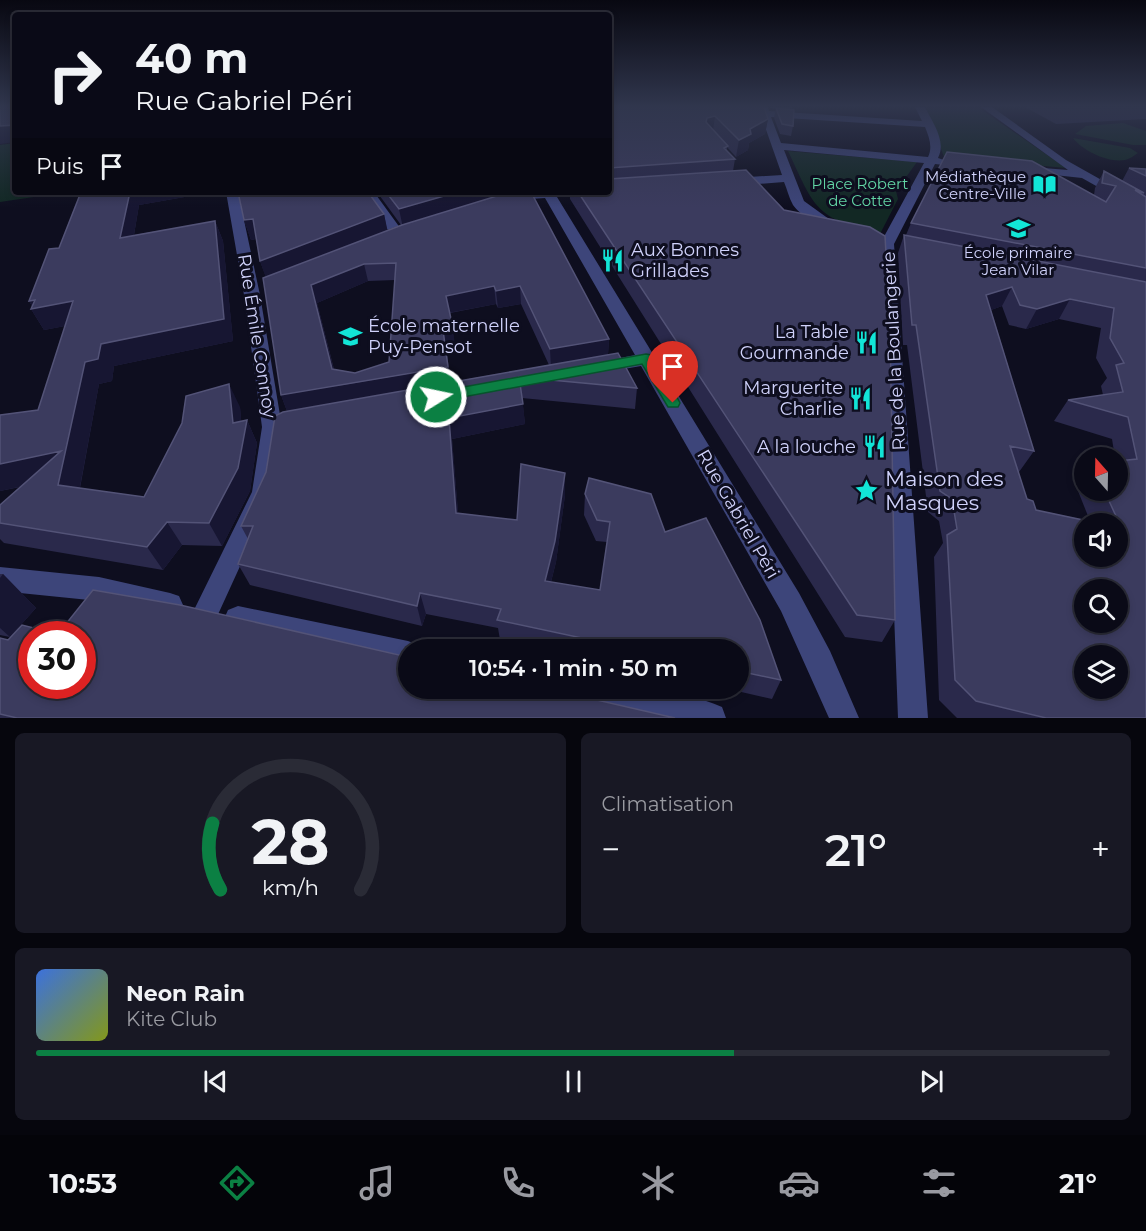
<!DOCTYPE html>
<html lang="fr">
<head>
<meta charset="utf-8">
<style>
	body { margin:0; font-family:Montserrat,sans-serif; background:#181824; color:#f1f3f6; height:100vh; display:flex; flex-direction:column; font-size:22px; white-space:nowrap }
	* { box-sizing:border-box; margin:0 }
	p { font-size:20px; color:#999aa1 }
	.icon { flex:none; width:33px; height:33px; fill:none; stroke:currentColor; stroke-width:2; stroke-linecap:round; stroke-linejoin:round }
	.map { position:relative; height:718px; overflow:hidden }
	.details { display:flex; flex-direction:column; gap:15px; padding:15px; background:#06060d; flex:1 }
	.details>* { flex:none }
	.hud { position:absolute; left:12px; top:12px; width:600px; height:183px; border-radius:6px; box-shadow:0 3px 9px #0003,0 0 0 2px #2a2b36; background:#0a0a17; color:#f1f3f6; overflow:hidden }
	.needle { width:39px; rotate:340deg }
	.buttons { position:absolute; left:1074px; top:447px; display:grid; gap:12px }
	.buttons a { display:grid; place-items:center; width:54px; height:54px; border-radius:50%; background:#0a0a17; box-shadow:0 3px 9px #0003,0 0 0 2px #2a2b36; font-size:30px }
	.speed { position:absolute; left:18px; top:621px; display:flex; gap:12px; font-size:30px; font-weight:700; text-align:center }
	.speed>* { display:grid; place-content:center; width:78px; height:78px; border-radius:50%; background:#0a0a17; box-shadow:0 3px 9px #0003,0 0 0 2px #2a2b36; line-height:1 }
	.speed .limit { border:9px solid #d22; background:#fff; color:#111 }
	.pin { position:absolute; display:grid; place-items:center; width:51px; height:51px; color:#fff; margin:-62px -26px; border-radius:50% 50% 50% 0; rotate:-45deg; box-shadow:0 0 6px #0007 }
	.pin .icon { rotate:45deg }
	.me { position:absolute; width:66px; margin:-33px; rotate:80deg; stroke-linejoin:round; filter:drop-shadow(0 0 4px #0008) }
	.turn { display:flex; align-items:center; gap:21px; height:126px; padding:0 24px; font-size:27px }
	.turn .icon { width:78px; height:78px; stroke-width:2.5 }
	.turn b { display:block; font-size:42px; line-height:51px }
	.then { display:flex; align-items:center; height:57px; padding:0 24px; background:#0003; gap:12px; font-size:22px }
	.big { font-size:45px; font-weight:600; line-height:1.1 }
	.details .card { flex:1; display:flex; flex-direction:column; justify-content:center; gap:9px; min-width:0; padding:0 21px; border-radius:9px; background:#181824 }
	.details .dial { align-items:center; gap:0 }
	.dial svg { height:156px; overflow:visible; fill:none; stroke:#2a2b36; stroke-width:7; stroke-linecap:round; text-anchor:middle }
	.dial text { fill:#f1f3f6; stroke:none }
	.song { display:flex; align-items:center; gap:18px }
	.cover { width:72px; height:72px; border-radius:9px; background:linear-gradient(135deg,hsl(220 70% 55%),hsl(70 70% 35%)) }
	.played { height:6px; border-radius:3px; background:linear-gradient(90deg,#0b8043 65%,#2a2b36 65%) }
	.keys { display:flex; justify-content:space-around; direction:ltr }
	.heat { display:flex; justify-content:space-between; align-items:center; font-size:33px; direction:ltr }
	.details .tiles { flex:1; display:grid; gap:15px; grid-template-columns:1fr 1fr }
	.card:last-child { grid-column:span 2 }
	.trip { position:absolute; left:398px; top:639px; width:351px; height:60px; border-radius:30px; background:#0a0a17; box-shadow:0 3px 9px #0003,0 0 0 2px #2a2b36; font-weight:600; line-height:60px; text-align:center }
	.tabs { display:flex; height:96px; justify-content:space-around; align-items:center; background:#040409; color:#999aa1 }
	.tabs .icon { width:42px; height:42px }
	.tabs .on { color:#0b8043 }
	.tabs b { font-size:27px; color:#f1f3f6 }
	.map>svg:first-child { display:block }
	.green { fill:#122824 }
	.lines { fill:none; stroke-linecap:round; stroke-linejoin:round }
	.minor { fill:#3d457a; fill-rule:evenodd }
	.wall { fill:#2a294b; fill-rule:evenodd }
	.shaded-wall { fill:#171632 }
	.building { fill:#3b3b5e; stroke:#535377; stroke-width:1.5; fill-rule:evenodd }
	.route { fill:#0b8043; stroke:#07532c; stroke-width:1.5 }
	.labels { text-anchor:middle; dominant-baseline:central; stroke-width:6; stroke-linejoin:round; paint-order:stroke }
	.far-poi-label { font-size:15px; fill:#d0d2fb; stroke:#0e0e1f; text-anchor:end }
	.far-park-label { font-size:15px; fill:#62d5a5; stroke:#0e0e1f }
	.poi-label { font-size:18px; fill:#d0d2fb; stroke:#0e0e1f; text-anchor:end }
	.street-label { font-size:18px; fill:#d0d2fb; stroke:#0e0e1f }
	.near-poi-label { font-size:21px; fill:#d0d2fb; stroke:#0e0e1f; text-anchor:start }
</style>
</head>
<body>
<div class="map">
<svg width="1146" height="718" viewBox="0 0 1146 718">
	<rect width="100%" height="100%" fill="#0e0e1f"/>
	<path class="green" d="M926 108H979L1066 168 944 157Z
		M1123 123 1146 131V145H1133L1075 134 1086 126Z
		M1073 138 1130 148 1138 153C1135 155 1130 159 1125 160 1108 163 1083 151 1073 138Z
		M15 143V192H68L0 202V145Z
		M788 151 917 162 896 191 898 199 880 234C815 218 815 209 788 151Z"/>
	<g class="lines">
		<path class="minor" d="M758 107H768L769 111 922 121 915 107H925C932 122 947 141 938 158L950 162 944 165 935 164 894 244 928 718H898L880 244 924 163 784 150 804 201 840 227 838 230C824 233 800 215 793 205 789 198 787 189 784 182L733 186 727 182 733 178 782 175ZM771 117 925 127C929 137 933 147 928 157L781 143Z
			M981 107H992L1066 160 1146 205V214L1082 178 1027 172V168L1031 167 1068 170Z
			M226 192H238L260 295 282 427 274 492 215 621 206 625 197 621 193 612 252 492 262 427 244 295Z
			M362 192H374L406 236 404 239H394Z
			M526 192H598L592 196 557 197 799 593 830 651 859 718H829L781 611 641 366 601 373 592 367 595 363 635 355 545 198 530 199 510 205 504 201Z
			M0 567 99 577 170 593 179 596 183 605 179 614 170 617 99 601 0 591Z
			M238 606 408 641 418 645 420 650H408V669L238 632 228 628 224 619 228 610Z
			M555 688C611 688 669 685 722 707L726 718H640L570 703 560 698Z"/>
	</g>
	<path class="wall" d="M609 107 768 119 765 134 749 143 748 150 736 157 727 147V150L735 159 733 171 895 620 882 642 845 637 570 199V192H609Z
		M770 107H792V109L771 108Z
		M1025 107H1146V119L1056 124Z
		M776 108 793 126 791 136 780 134 774 118Z
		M1129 168 1146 169V718H957L939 700 934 557 943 543 939 521 928 512 907 345H903L898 253 904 235H906L911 223 1094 195 1095 188 1104 171 1122 181ZM1002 306 1009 325 1026 329 1059 319 1101 328 1096 358 1107 378 1101 386 1103 395 1068 400 1054 421 1112 439 1115 458H1118V490H1084V474L1076 486 1090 521 1036 510 1027 499 1018 472H1019L1034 451 991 310ZM1084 524H1118V556Z
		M81 192H213L139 205 134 235 215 221 223 241 233 341 114 366 112 381 99 384 80 488 144 497 240 407 241 421 247 420 257 443 250 491 222 546 182 545 163 570 4 543 0 539V505L20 487 0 491V415L38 410 65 326 44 330 31 309 32 306 29 301 59 248Z
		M377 192H531L609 339 608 354 637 388 635 409 522 398 525 424 452 439 458 513 517 520 565 495 556 562 551 582 600 590 607 542 596 541 584 515 585 494 665 532 781 680 772 699 724 688H738V650H544L500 640 498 628 426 614 422 626 250 585 238 564 248 539 241 526 266 472 287 411 281 395 266 277 260 261 256 239 251 240 244 220 384 214 387 230 401 225ZM395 280 389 362 355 373 334 369 317 303 368 281ZM496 304 498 308 521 304 549 365 451 382 446 348 455 347 450 313Z
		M0 574H3L36 608 10 637 0 635Z
		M58 634 675 718H0V638L8 640Z"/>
	<path class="shaded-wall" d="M715 116 713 131 705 134 707 118Z
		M768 119 765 134 749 143 748 150 736 157 739 140 750 129Z
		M15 125V142L0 144V126Z
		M130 192H213L139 205 130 258 120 238Z
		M458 192H518L403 228 399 209Z
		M384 214 388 233 267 281 260 261Z
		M253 219 260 238 251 240 244 220Z
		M215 221 223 241 233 341 114 366 112 381 99 384 76 508 58 485 60 478 0 491V464L101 344Z
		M364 264 368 281 317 303 338 386 448 367 443 330 453 328 455 347 446 348 451 385 288 414 281 395 332 369 311 285Z
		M494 286 496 304 448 313 446 296Z
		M520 286 521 304 498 308 496 291Z
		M1012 287 1002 306 977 315 986 295Z
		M1070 299 1059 319 1026 329 1037 309Z
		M35 300 73 301 86 322 44 330 31 309 33 308 29 301Z
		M609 339 608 357 551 368 550 349Z
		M229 384 240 407 243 441 247 420 257 443 250 491 222 546 209 523 233 423Z
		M523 404 525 424 452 439 460 534 456 513 449 418Z
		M565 473V495L556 562 546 601 545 581Z
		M167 522 182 545 163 570 147 547Z
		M3 574 36 608 10 637 0 628V578Z
		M420 593 426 614 422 626 417 606Z"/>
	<path class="building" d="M0 107H15V125L0 126Z
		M609 107H764L768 119 750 129 751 134 739 140 715 116 707 118 706 122 728 146 724 148 735 159 609 168Z
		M776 108 794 110 793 126 782 124Z
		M947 152 1032 161 1106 202 1116 186 1102 183 1104 171 1144 193 1135 190 1146 197V268L911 223Z
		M1129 168 1146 169V176Z
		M746 170 784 210 870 227 885 236 890 325 895 620 857 615 578 192H609V179Z
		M81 192H130L120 238 215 221 224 319 101 344 98 359 85 362 58 485 144 497 182 423 186 396 229 384 233 423 247 420 238 468 209 523 167 522 147 547 0 523V505L61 451 0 464V415L38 410 73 301 31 309 35 300 29 301 49 249 59 248Z
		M238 192H368L384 214 260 261 253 219 244 220Z
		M386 192H458L399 209Z
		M510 192H531L609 339 550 349 520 286 496 291 494 286 446 296 453 328 443 330 448 367 281 395 263 278 402 225ZM396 263 389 362 355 373 332 369 311 285 364 264Z
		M904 235 1146 282V718H1046L976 701 955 680 947 535 957 529 952 499 940 491 916 325H912ZM1012 287 1020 305 1037 309 1070 299 1114 308 1110 338 1124 363 1116 365 1123 392 1068 400 1128 417 1137 459 1118 461V490H1104L1121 527H1118V556H1084V524H1102L1036 510 1033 501 1027 499 1010 446 1034 451 986 295ZM1084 590H1118V622H1084ZM1084 656H1118V688H1084Z
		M618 353 637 388 519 377 523 404 449 418 456 513 517 520 521 464 565 473 555 541 545 581 600 590 610 522 597 520 585 494 589 478 651 494 665 532 706 518 760 620 781 680 738 671V650H638L497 620 501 609 420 593 417 606 238 564 253 526H241L266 472 275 416 283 412Z
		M93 590 180 605 408 657V688H545L675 718H17L0 714V638L8 640 22 625 58 634ZM32 634H82V686H32Z"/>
	<linearGradient id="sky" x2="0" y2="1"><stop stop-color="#080811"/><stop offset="0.51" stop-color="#30364d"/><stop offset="1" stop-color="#30364d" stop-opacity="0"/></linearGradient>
	<rect width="1146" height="208" fill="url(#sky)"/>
	<path class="route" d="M646 354 651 355 678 399 680 403 678 407H668L642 364 436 402 428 397 436 392Z"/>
	<defs>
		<symbol id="library-bare" viewBox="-9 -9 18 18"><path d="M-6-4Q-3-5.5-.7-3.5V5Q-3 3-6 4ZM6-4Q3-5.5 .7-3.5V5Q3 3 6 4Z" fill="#12e5d7" stroke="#0e0e1f" stroke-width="2.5" paint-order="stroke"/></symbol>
		<symbol id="school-bare" viewBox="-9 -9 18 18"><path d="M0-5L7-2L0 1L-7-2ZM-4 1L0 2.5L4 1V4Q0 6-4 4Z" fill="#12e5d7" stroke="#0e0e1f" stroke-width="2.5" paint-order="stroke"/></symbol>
		<symbol id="restaurant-bare" viewBox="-9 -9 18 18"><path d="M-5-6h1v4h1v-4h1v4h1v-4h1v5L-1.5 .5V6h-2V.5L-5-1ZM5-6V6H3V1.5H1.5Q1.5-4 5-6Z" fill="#12e5d7" stroke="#0e0e1f" stroke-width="2.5" paint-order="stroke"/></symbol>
		<symbol id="sight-bare" viewBox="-9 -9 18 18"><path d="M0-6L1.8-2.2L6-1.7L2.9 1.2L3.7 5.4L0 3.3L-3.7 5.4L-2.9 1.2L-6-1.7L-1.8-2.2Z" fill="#12e5d7" stroke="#0e0e1f" stroke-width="2.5" paint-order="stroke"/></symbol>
	</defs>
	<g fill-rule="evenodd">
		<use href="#library-bare" x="1028" y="168" width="33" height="33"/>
		<use href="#school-bare" x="1002" y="212" width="33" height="33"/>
		<use href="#restaurant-bare" x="596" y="244" width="33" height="33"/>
		<use href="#school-bare" x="334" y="320" width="33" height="33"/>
		<use href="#restaurant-bare" x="850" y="326" width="33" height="33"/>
		<use href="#restaurant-bare" x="844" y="382" width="33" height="33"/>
		<use href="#restaurant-bare" x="858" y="430" width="33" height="33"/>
		<use href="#sight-bare" x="850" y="474" width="33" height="33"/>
	</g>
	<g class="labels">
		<g class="far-poi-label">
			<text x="1026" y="176">Médiathèque<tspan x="1026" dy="17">Centre-Ville</tspan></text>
			<text x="1018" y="252" text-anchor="middle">École primaire<tspan x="1018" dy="17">Jean Vilar</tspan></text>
		</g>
		<g class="far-park-label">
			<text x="860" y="183">Place Robert<tspan x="860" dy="17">de Cotte</tspan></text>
		</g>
		<g class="poi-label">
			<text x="631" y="250" text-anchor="start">Aux Bonnes<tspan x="631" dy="21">Grillades</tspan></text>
			<text x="368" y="326" text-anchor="start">École maternelle<tspan x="368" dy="21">Puy-Pensot</tspan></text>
			<text x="849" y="332">La Table<tspan x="849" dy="21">Gourmande</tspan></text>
			<text x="843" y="388">Marguerite<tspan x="843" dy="21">Charlie</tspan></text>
			<text x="856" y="447">A la louche</text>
		</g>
		<g class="street-label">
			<text transform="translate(257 336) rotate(81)">Rue Émile Connoy</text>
			<text transform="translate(894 351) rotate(-93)">Rue de la Boulangerie</text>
			<text transform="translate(738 514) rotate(60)">Rue Gabriel Péri</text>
		</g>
		<g class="near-poi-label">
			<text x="885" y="478">Maison des<tspan x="885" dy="24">Masques</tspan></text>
		</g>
	</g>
</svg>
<div class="buttons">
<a><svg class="needle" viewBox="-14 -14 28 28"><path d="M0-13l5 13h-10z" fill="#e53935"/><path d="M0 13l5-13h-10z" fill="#999aa1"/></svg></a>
<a><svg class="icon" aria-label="sound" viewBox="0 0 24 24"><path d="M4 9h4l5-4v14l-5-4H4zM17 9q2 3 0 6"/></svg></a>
<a><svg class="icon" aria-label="search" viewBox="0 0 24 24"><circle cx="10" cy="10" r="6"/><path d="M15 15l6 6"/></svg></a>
<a><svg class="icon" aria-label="layers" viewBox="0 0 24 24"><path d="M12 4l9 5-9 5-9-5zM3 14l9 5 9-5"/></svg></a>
</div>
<div class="speed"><div class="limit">30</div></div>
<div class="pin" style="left:673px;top:403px;background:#d93025"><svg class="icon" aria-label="arrive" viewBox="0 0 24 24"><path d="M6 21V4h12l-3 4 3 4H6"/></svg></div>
<svg class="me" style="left:436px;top:397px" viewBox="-20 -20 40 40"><circle r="17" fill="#0b8043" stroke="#fff" stroke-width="3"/><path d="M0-11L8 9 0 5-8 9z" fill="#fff"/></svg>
<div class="trip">10:54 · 1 min · 50 m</div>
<div class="hud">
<div class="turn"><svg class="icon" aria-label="right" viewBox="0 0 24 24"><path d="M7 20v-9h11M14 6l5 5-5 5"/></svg><div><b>40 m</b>Rue Gabriel Péri</div></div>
<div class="then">Puis<svg class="icon" aria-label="arrive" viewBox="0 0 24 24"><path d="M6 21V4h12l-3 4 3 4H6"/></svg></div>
</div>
</div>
<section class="details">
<div class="tiles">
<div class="card dial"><svg viewBox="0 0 100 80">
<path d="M14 69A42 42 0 1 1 86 69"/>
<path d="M14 69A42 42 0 0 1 10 35" stroke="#0b8043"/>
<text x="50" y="56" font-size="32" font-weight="700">28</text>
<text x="50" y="72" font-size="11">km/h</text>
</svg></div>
<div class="card"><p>Climatisation</p>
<div class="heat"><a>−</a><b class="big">21°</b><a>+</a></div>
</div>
<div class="card">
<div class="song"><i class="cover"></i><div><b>Neon Rain</b><p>Kite Club</p></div></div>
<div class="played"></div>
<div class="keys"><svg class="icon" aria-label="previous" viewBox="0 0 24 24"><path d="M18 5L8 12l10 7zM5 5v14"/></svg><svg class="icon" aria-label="pause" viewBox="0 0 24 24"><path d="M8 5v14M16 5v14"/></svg><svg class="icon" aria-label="next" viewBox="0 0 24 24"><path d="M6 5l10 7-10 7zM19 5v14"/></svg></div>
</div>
</div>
</section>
<nav class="tabs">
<b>10:53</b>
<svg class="icon on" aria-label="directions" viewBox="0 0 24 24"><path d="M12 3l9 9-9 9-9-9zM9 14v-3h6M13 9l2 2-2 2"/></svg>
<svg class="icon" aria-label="music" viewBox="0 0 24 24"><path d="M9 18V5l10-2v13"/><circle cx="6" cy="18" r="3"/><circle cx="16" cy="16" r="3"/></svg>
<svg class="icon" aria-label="phone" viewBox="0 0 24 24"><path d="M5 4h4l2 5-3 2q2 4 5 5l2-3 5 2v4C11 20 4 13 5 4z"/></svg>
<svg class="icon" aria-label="climate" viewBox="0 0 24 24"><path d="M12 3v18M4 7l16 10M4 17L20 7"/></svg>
<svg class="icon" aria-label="car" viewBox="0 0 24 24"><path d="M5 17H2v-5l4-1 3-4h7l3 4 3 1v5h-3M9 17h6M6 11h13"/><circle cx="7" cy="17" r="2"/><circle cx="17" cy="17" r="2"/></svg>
<svg class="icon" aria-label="filters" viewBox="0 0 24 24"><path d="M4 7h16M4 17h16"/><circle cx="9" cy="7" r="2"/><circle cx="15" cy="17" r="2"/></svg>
<b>21°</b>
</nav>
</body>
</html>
